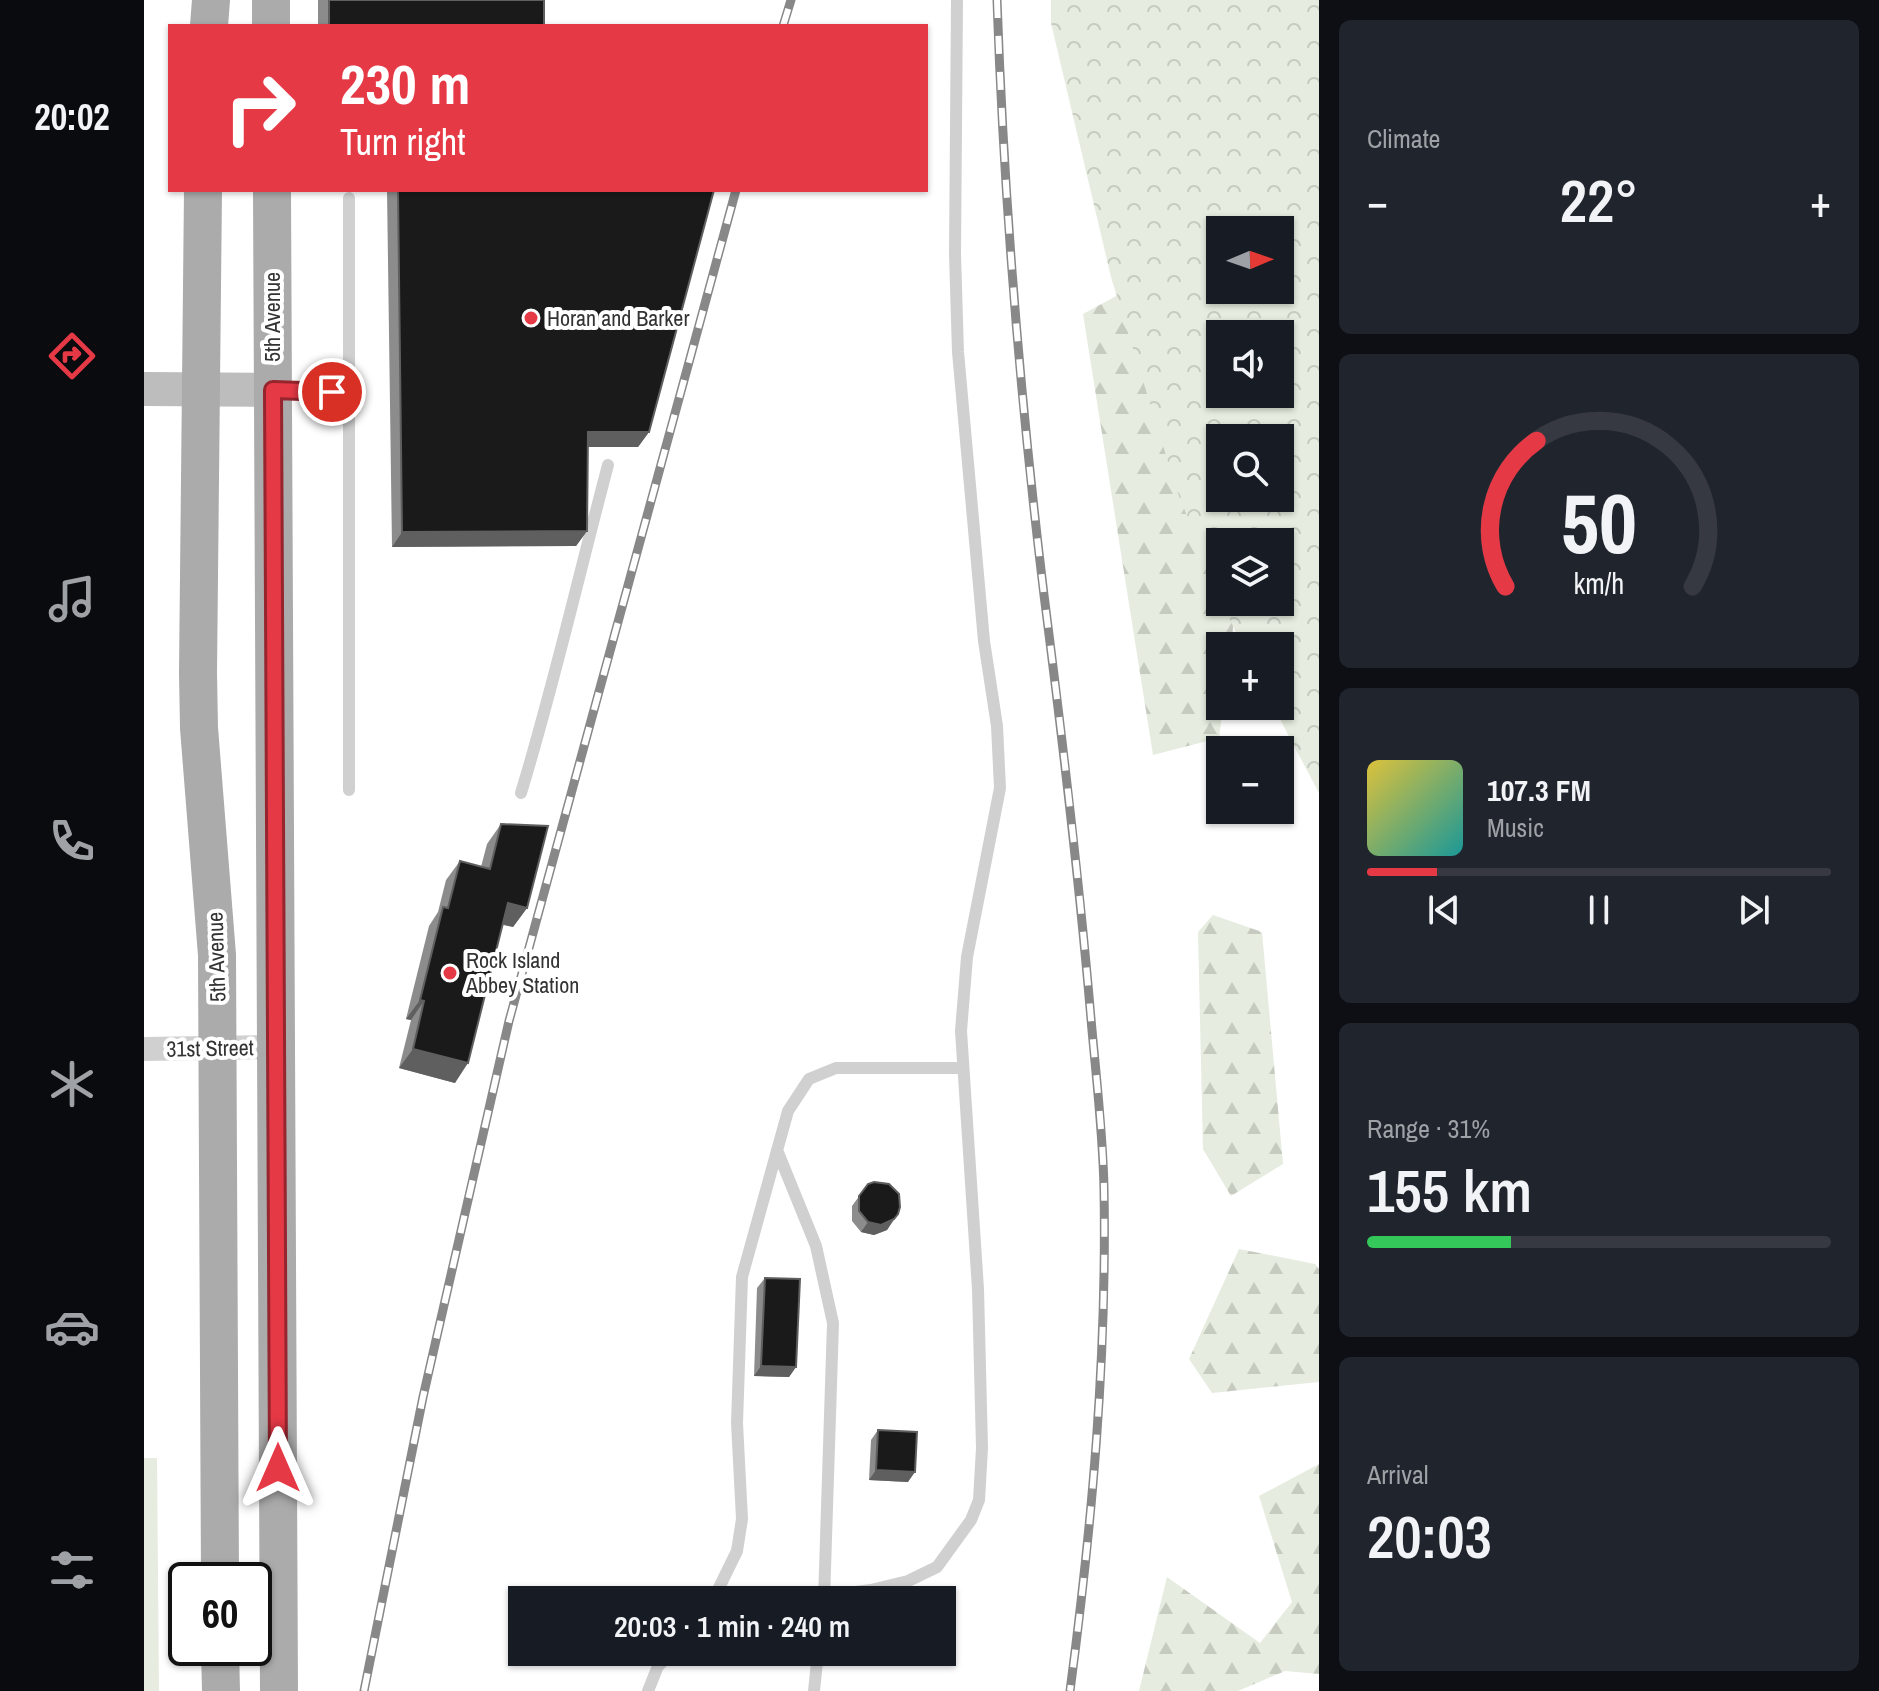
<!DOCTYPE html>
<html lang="en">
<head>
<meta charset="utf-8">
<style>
	body { margin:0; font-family:"Archivo Narrow",sans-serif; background:#20242c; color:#f1f3f6; height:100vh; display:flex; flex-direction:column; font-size:30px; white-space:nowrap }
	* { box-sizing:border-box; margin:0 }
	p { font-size:26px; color:#9ea1a6 }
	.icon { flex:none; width:44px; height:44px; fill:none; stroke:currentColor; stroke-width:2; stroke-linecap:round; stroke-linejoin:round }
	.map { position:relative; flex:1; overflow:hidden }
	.side { display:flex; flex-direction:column; gap:20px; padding:20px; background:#0d0f14; width:560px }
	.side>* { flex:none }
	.top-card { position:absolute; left:24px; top:24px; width:760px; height:168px; border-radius:0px; box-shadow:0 2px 6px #0004; background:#e63946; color:#fff; overflow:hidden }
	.needle { width:52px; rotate:88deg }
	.buttons { position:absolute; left:1062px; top:216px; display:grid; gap:16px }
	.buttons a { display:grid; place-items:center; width:88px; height:88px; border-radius:0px; background:#171b24; box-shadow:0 2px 6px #0004; font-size:40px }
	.speed { position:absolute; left:24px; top:1562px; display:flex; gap:16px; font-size:40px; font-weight:700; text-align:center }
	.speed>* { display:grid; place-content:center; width:104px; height:104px; border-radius:50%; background:#171b24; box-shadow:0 2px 6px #0004; line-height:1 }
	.speed .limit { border:4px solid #111; border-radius:12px; background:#fff; color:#111 }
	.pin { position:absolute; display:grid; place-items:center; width:68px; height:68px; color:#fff; margin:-34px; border:4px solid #fff; border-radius:50%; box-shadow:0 2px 8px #0007 }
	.me { position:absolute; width:88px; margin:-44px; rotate:0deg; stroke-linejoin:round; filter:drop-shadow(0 0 6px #0008) }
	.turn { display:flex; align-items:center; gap:28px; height:168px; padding:0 40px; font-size:36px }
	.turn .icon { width:104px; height:104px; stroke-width:2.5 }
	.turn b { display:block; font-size:56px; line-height:68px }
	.big { font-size:60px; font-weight:600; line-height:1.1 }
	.side .card { flex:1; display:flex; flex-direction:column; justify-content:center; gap:12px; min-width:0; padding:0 28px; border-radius:12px; background:#20242c }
	.side .dial { align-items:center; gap:0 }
	.dial svg { height:208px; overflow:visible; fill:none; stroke:#363941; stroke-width:7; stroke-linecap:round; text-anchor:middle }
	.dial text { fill:#f1f3f6; stroke:none }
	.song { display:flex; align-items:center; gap:24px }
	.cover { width:96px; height:96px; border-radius:12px; background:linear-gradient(135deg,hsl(50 70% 55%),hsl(180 70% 35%)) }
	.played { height:8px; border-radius:4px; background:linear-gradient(90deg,#e63946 15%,#363941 15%) }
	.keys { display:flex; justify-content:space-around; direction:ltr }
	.heat { display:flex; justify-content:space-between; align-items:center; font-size:44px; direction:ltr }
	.charge { height:12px; border-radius:6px; background:linear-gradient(90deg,#34c759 31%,#363941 0) }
	.trip { position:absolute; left:364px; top:1586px; width:448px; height:80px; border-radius:0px; background:#171b24; box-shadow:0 2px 6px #0004; font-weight:600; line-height:80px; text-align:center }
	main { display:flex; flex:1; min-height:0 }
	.tab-bar { display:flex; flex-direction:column; width:144px; justify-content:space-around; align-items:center; background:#090b0e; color:#9ea1a6 }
	.tab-bar .icon { width:56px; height:56px }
	.tab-bar .current { color:#e63946 }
	.tab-bar b { font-size:36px; color:#f1f3f6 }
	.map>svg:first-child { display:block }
	.forest { fill:url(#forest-firs) }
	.park { fill:url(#park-crowns); fill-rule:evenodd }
	.garden { fill:#e6ecdf }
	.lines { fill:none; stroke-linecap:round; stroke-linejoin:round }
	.lane { stroke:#d0d0d0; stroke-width:12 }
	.street { stroke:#d0d0d0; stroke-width:24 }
	.secondary { stroke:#bdbdbd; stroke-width:34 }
	.primary { stroke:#ababab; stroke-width:38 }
	.rail-casing { stroke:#888; stroke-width:9 }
	.rail { stroke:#fff; stroke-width:6; stroke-dasharray:18; stroke-linecap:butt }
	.wall { fill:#8c8c8c }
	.shaded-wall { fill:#5f5f5f }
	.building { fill:#1a1a1a; stroke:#5f5f5f; stroke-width:2 }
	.route-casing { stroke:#96252e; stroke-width:20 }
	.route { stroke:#e63946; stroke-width:14 }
	.poi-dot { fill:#e63946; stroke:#fff; stroke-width:3 }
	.labels { text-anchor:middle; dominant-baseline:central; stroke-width:8; stroke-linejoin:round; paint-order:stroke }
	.street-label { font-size:22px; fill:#333; stroke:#fff }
	.poi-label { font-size:22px; fill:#333; stroke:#fff; text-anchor:start }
</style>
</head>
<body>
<main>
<nav class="tab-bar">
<b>20:02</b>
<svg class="icon current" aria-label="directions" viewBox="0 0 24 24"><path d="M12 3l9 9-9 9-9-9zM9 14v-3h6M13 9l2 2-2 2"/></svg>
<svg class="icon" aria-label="music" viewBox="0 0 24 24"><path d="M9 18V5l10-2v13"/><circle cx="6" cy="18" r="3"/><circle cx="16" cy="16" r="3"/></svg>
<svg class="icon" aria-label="phone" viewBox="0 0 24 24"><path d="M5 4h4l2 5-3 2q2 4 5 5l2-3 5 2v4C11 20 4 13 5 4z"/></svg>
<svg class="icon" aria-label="climate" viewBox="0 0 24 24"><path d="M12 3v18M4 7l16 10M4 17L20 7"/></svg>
<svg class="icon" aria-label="car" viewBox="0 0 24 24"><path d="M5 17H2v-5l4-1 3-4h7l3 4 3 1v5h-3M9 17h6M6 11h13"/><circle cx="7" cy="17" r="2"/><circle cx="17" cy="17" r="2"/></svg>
<svg class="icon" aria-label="filters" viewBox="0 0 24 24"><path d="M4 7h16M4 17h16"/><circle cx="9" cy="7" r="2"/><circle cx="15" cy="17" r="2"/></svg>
</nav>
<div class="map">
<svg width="1175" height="1691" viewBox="0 0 1175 1691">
	<defs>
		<pattern id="forest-firs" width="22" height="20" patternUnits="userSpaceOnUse" patternTransform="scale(2)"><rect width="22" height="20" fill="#e6ecdf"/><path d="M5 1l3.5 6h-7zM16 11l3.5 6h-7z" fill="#c6cbc0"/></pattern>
		<pattern id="park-crowns" width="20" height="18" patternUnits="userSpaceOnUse" patternTransform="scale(2)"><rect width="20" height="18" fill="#e6ecdf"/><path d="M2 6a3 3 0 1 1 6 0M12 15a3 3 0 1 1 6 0" fill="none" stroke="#c6cbc0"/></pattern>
	</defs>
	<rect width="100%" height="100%" fill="#fff"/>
	<path class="forest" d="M1026 267 1076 334V602H1092L1087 646H1076V706H1079L1075 738 1009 755 939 314Z
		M1069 915 1118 932 1139 1164 1087 1196 1059 1149 1054 932Z
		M1095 1249 1171 1264 1175 1269V1382L1068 1393 1045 1359Z
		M1175 1464V1674L1141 1671 1094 1691H995L1023 1577 1116 1643 1148 1602 1115 1496Z"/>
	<path class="park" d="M907 0H1175V793L1129 706H1136V646H1098L1078 602H1136V542H1076V598L1033 491 967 277 907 23ZM1076 230H1136V290H1076ZM1136 334V394H1076V334ZM1136 438V498H1076V438Z"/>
	<path class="garden" d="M0 1458H13L15 1691H0Z"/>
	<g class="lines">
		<path class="lane" d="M205 198V790
			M134 391 207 392
			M377 793C410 685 435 574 464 465
			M633 1150 672 1246 689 1323 680 1600
			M569 1600 593 1551 598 1519 593 1423 598 1277 644 1111 665 1079 692 1068H819
			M651 1600 727 1590 764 1581 793 1567 827 1520 835 1500 838 1448 834 1289 817 1031 823 957 856 788 853 726 840 641 814 352 811 254 813 0
			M504 1691 514 1666 529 1652
			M670 1691 674 1652"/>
		<path class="street" d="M0 1049 132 1047"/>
		<path class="secondary" d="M0 389 129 390"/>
		<path class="primary" d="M127 0V26
			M65 26 67 0
			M59 190 54 673 55 728 73 955 76 1580
			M128 190 135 1691
			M76 1648 77 1691"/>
		<defs>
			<path id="rail" d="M853 0C860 199 876 398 900 595 918 736 935 877 947 1019 952 1076 959 1133 960 1189 963 1358 948 1524 926 1691
				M639 26 647 0
				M220 1691 279 1397 365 1021 592 190"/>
		</defs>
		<use href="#rail" class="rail-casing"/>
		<use href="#rail" class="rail"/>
	</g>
	<path class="wall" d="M174 0H400V26H174Z
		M243 190H570L505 432 494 447H444L443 531 432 546 248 547Z
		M357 824 383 908 369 927 359 925 311 1083 255 1068 267 1020 262 1019 285 926 294 912 302 880 316 861 337 867 343 844Z
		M724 1184 754 1214 743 1230 730 1235 717 1232 708 1221V1206Z
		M621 1278 652 1367 645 1377 610 1376 613 1288Z
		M734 1430 764 1482 725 1480 727 1440Z"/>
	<path class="shaded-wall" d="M444 432H505L494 447H434Z
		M443 531 432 546 248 547 258 532Z
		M364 903 383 908 369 927 351 922Z
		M276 1000 280 1001 267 1020 262 1019Z
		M269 1049 324 1063 311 1083 255 1068Z
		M750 1219 743 1230 730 1235 717 1232 724 1222Z
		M617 1366 652 1367 645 1377 610 1376Z
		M732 1470 771 1472 764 1482 725 1480Z"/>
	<path class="building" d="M185 0H400V26H185Z
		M254 190H570L505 432H444L443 531 258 532Z
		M357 824 404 826 383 908 364 903 324 1063 269 1049 280 1001 276 1000 299 907 304 908 316 861 346 869Z
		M730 1182 745 1184 755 1194 756 1207 754 1214 750 1219 737 1225 724 1222 715 1211V1196L724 1184Z
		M621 1278 656 1279 652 1367 617 1366Z
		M734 1430 773 1432 771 1472 732 1470Z"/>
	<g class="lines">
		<defs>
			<path id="route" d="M134 1468 129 390 188 392"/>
		</defs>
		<use href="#route" class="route-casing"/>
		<use href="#route" class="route"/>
	</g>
	<g class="poi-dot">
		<circle cx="387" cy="318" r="8"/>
		<circle cx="306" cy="973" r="8"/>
	</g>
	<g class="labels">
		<g class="street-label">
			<text transform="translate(128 317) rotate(-90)">5th Avenue</text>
			<text transform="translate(72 957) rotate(-92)">5th Avenue</text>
			<text transform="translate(66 1048) rotate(-1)">31st Street</text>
		</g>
		<g class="poi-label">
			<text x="403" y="318">Horan and Barker</text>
			<text x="322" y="960">Rock Island<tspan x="322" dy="25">Abbey Station</tspan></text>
		</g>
	</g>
</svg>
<div class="buttons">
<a><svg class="needle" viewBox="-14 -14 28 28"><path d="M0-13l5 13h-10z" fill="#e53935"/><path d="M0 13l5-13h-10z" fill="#9ea1a6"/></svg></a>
<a><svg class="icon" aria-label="sound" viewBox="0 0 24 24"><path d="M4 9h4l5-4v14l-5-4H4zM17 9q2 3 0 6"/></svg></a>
<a><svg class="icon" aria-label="search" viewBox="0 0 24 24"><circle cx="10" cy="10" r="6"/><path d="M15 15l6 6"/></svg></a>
<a><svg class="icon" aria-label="layers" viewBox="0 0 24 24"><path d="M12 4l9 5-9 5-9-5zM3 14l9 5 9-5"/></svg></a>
<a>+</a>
<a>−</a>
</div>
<div class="speed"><div class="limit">60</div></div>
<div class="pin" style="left:188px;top:392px;background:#d93025"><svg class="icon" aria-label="arrive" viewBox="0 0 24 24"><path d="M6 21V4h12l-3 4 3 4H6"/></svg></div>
<svg class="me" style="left:134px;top:1468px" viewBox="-20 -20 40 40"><path d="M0-17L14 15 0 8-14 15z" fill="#e63946" stroke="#fff" stroke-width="4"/></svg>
<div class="trip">20:03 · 1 min · 240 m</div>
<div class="top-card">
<div class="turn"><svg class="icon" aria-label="right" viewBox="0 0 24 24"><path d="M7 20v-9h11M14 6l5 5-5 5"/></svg><div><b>230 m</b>Turn right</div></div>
</div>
</div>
<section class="side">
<div class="card"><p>Climate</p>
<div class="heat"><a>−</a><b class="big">22°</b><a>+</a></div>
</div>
<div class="card dial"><svg viewBox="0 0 100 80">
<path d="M14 69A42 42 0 1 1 86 69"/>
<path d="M14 69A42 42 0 0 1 26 13" stroke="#e63946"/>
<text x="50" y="56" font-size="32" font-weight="700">50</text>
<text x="50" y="72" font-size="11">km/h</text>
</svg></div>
<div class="card">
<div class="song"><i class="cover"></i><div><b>107.3 FM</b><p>Music</p></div></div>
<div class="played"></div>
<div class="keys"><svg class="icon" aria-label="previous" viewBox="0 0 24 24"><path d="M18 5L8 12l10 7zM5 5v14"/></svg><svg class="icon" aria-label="pause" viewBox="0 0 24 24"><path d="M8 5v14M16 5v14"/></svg><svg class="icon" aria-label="next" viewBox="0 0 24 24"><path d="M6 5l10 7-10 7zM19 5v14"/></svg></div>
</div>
<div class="card"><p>Range · 31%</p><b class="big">155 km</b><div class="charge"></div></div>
<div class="card"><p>Arrival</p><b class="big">20:03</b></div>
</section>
</main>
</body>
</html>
